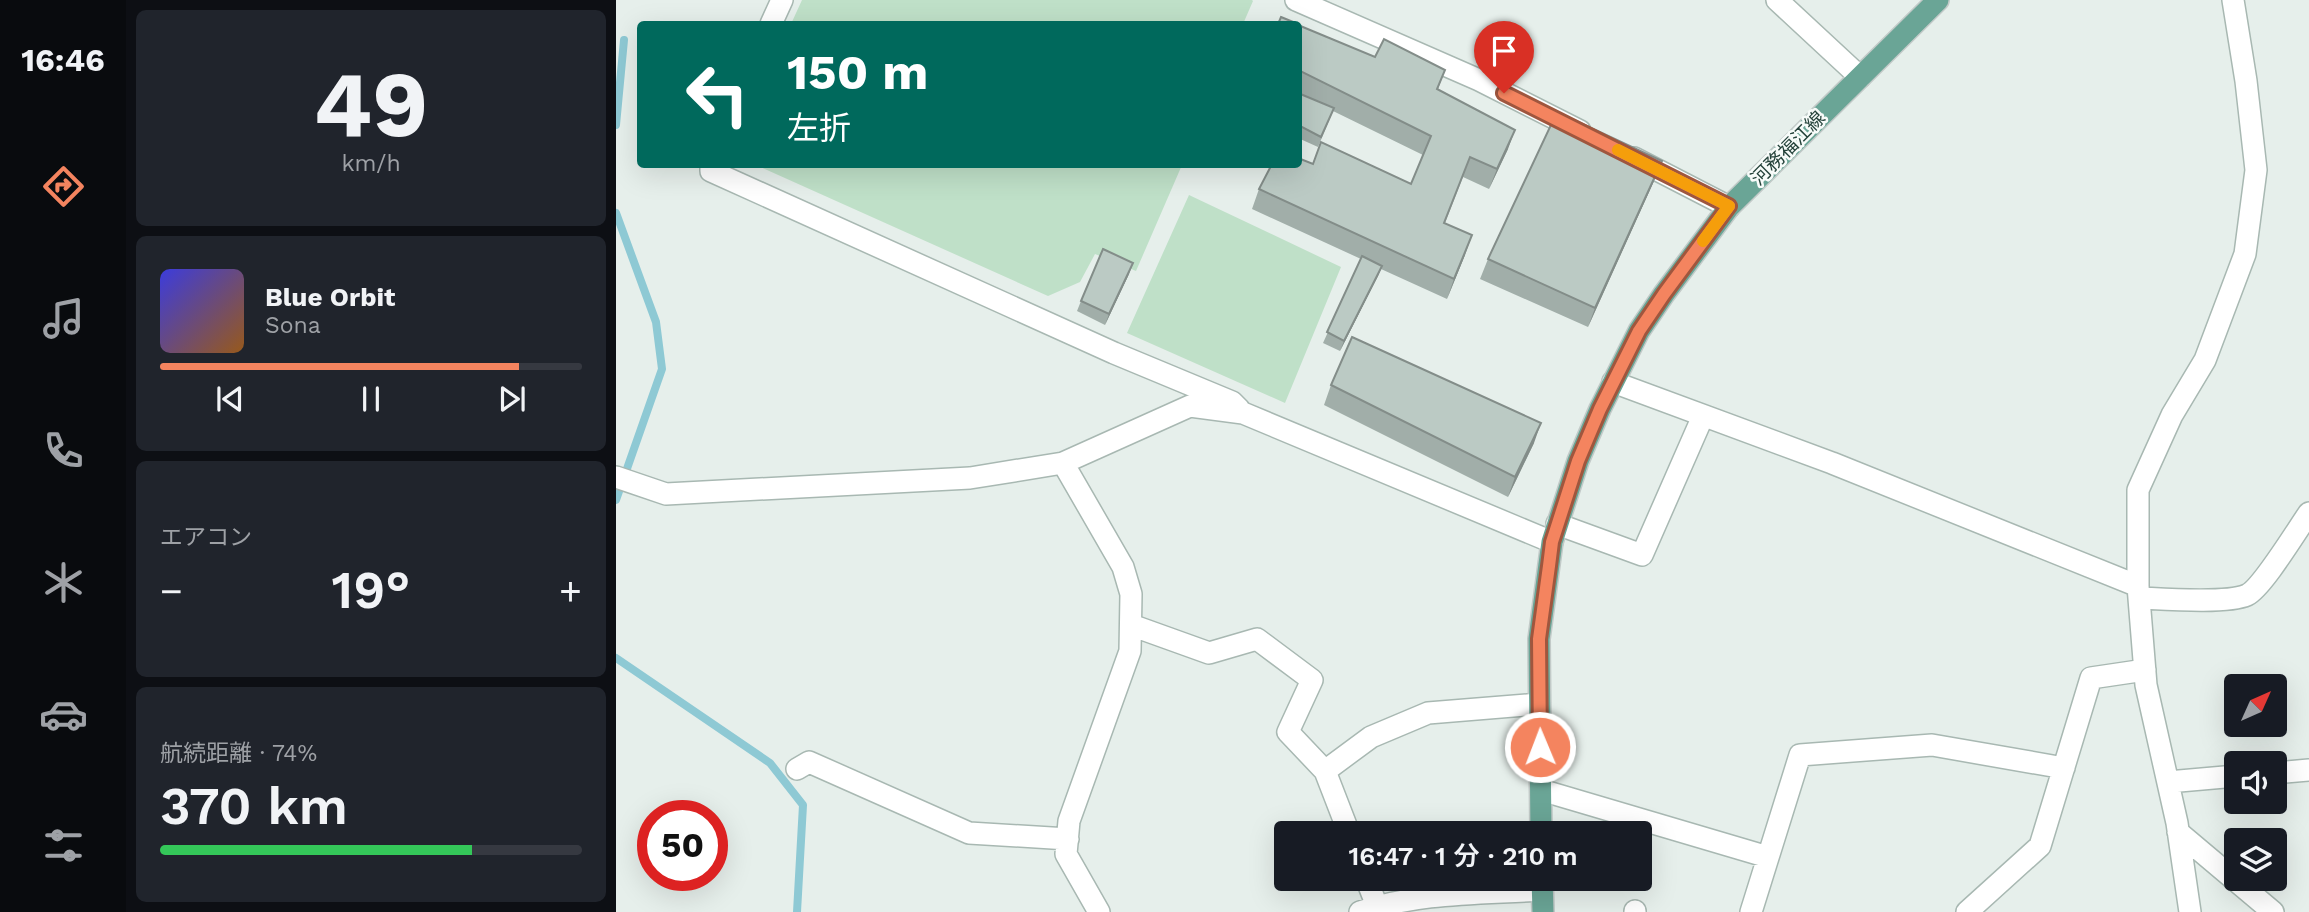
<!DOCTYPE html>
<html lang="ja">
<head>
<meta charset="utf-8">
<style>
	body { margin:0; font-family:"Work Sans","Noto Sans JP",sans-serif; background:#20242c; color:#f1f3f6; height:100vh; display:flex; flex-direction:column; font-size:26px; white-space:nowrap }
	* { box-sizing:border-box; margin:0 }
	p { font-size:23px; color:#9ea1a6 }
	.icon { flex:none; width:38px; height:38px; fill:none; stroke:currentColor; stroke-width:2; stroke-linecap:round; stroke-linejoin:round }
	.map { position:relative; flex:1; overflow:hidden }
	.drawer { display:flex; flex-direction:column; gap:10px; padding:10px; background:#0d0f14; width:490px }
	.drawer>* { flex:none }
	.guide { position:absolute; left:21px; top:21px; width:665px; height:147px; border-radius:7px; box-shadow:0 7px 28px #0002; background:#00695c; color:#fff; overflow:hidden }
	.needle { width:46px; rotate:45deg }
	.buttons { position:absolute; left:1608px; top:674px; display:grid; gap:14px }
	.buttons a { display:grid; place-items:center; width:63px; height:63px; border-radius:7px; background:#171b24; box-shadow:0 7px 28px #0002; font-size:35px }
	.speed { position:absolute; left:21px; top:800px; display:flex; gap:14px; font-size:35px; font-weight:700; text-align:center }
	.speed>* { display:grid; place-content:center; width:91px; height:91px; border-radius:50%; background:#171b24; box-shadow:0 7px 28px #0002; line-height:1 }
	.speed .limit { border:10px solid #d22; background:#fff; color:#111 }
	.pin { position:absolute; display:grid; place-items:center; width:60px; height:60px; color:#fff; margin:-72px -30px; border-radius:50% 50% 50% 0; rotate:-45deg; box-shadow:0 0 7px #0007 }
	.pin .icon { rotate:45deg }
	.me { position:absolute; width:77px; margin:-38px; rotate:359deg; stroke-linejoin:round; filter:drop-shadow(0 0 5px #0008) }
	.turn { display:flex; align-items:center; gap:24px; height:147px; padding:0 35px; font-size:32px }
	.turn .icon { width:91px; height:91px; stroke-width:2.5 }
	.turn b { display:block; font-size:49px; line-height:60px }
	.big { font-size:52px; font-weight:600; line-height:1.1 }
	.drawer .card { flex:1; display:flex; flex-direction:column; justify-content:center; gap:10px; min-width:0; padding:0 24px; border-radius:10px; background:#20242c }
	.drawer .dial { align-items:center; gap:0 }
	.dial b { font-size:91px; line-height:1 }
	.song { display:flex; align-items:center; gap:21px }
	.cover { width:84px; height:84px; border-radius:10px; background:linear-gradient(135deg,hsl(240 70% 55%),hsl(30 70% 35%)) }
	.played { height:7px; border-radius:4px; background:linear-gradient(90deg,#f4845f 85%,#363941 85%) }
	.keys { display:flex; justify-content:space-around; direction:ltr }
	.heat { display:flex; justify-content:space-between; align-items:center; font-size:38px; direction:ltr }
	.charge { height:10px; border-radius:5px; background:linear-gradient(90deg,#34c759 74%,#363941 0) }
	.trip { position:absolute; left:658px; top:821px; width:378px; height:70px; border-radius:7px; background:#171b24; box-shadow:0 7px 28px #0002; font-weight:600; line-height:70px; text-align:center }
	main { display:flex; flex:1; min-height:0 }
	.tabs { display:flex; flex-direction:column; width:126px; justify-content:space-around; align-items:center; background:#090b0e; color:#9ea1a6 }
	.tabs .icon { width:49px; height:49px }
	.tabs .active { color:#f4845f }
	.tabs b { font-size:32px; color:#f1f3f6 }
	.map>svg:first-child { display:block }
	.green { fill:#bfe0c8 }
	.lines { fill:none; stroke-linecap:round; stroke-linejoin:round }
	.stream { stroke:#8ec9d4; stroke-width:8 }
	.minor-casing { stroke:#a8b8b2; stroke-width:24 }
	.major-casing { stroke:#c2cac8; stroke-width:24 }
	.minor { stroke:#fff; stroke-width:21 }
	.major { stroke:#6aa596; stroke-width:21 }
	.wall { fill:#a1aea9 }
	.shaded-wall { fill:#838d89 }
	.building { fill:#bbcac4; stroke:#838d89; stroke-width:2 }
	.route-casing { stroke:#9f563e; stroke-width:18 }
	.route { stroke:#f4845f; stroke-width:12 }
	.slow { stroke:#f59e0b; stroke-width:12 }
	.labels { text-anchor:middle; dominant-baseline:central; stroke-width:5; stroke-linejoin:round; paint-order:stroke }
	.street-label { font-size:19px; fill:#24423a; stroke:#f7fbf9 }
</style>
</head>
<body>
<main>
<nav class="tabs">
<b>16:46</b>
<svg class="icon active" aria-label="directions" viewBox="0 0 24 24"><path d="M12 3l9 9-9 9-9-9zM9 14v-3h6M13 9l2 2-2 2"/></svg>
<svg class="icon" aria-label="music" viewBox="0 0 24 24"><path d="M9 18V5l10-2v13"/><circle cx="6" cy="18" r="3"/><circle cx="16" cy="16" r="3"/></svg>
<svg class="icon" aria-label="phone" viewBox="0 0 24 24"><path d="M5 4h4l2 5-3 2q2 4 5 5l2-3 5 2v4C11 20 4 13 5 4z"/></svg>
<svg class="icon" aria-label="climate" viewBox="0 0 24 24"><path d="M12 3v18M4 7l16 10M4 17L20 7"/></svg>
<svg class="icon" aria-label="car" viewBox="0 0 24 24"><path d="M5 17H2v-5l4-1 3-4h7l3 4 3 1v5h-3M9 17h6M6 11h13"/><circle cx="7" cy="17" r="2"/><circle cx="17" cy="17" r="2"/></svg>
<svg class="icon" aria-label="filters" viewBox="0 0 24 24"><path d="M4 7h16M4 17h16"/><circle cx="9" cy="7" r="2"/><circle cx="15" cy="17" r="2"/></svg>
</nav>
<section class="drawer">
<div class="card dial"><b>49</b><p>km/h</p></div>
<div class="card">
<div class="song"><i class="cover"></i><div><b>Blue Orbit</b><p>Sona</p></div></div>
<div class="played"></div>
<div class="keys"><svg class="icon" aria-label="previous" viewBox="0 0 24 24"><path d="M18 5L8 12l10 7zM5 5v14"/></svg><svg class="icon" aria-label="pause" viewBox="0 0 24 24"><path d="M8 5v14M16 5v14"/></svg><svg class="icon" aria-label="next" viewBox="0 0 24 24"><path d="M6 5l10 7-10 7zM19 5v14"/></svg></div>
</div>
<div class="card"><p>エアコン</p>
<div class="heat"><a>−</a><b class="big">19°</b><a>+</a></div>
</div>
<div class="card"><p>航続距離 · 74%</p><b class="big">370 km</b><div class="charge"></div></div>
</section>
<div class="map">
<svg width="1693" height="912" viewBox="0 0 1693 912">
	<rect width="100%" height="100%" fill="#e6efeb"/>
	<path class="green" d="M186 0H636L637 1 627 24H175Z
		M140 165H566L520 271 479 254 464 282 432 296Z
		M573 195 725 267 669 403 511 333Z"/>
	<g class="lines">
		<path class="stream" d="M0 125 8 40
			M0 213 40 322 46 369 0 500
			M0 658 154 763 187 805 181 912"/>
		<defs>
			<path id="minor" d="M680 0 863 80 964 131
				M1161 0 1244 77
				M155 24 166 0
				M1018 158 1113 207
				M95 164V171L498 353 616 402 623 409
				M997 382 1216 463 1522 586
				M447 463 507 567 515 594 514 651 453 821 450 854 483 912
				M0 477 50 494 354 478 447 463 574 406 627 413 936 542
				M941 524 1026 555 1087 416
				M1523 598C1547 599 1611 604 1631 595 1646 588 1681 530 1693 513
				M515 625 593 653 641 639 696 680 672 732 709 771 733 833
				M181 769 193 762 353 833 452 839
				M709 771 755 737 812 713 923 704
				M1659 773 1693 770
				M1552 782 1620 776
				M925 790 1152 857
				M1562 832 1657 912
				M750 878 761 906
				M744 912C803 892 865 894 926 890
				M1019 912V911
				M1135 912 1184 755 1316 745 1448 768
				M1351 912 1424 846 1475 678 1529 670
				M1574 912 1561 823 1530 685 1522 586V490L1556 415 1589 360 1629 254 1640 170 1630 81 1617 0"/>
			<path id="major" d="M925 833 923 639 936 542 962 461 984 409 1023 331 1048 294 1113 207 1322 0
				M926 878 927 912"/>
		</defs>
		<use href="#minor" class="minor-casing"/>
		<use href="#major" class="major-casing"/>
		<use href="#minor" class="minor"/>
		<use href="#major" class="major"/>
	</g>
	<path class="wall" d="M682 25 759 57 829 70 822 89 892 149 873 189 847 177 829 223 849 255 831 299 765 269 762 276 724 351 707 343 745 259 636 209 643 189 697 164 795 184 807 155 717 111 702 147 682 138Z
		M1038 181 972 327 864 279 872 259Z
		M513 274 489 325 461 311 465 301Z
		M715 385 918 443 892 497 708 405Z"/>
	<path class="shaded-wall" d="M899 130 892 149 873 189 881 169Z
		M1046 161 1038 181 972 327 979 308Z
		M856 235 849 255 831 299 838 279Z
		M517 263 513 274 489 325 493 314Z
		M766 266 762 276 724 351 728 341Z
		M925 423 918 443 892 497 899 477Z"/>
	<path class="building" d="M665 17 682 24H662Z
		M682 25 759 57 768 39 829 70 821 89 899 130 881 169 854 157 828 223 856 235 838 279 643 189 656 164H682V158L697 164 705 142 795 184 815 136 682 70Z
		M682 93 718 108 705 137 682 125Z
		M941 112 1046 161 979 308 872 259Z
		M487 249 517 263 493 314 465 301Z
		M746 256 766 266 728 341 711 332Z
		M736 337 925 423 899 477 715 385Z"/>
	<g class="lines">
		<defs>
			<path id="route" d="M888 93 1113 206 1048 294 1023 331 984 409 962 461 936 542 933 566 923 639 924 747"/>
		</defs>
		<use href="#route" class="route-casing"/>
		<use href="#route" class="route"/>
		<path class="slow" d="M1002 150 1113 206 1087 241"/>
	</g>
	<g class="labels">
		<g class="street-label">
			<text transform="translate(1172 148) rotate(-45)">河務福江線</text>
		</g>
	</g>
</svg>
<div class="buttons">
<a><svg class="needle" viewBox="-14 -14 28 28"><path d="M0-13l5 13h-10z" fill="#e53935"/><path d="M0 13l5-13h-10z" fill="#9ea1a6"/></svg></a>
<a><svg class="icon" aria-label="sound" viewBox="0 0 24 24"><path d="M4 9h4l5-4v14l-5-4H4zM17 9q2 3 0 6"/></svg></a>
<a><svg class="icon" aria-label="layers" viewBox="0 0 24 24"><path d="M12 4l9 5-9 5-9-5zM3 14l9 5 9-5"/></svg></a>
</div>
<div class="speed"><div class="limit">50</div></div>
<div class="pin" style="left:888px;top:93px;background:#d93025"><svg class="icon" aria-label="arrive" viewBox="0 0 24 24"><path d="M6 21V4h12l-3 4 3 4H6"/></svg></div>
<svg class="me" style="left:924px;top:747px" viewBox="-20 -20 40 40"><circle r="17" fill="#f4845f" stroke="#fff" stroke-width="3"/><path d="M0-11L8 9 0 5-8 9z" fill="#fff"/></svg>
<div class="trip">16:47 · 1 分 · 210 m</div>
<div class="guide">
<div class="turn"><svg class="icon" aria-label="left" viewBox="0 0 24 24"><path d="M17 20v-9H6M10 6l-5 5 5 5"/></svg><div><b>150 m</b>左折</div></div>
</div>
</div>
</main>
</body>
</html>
